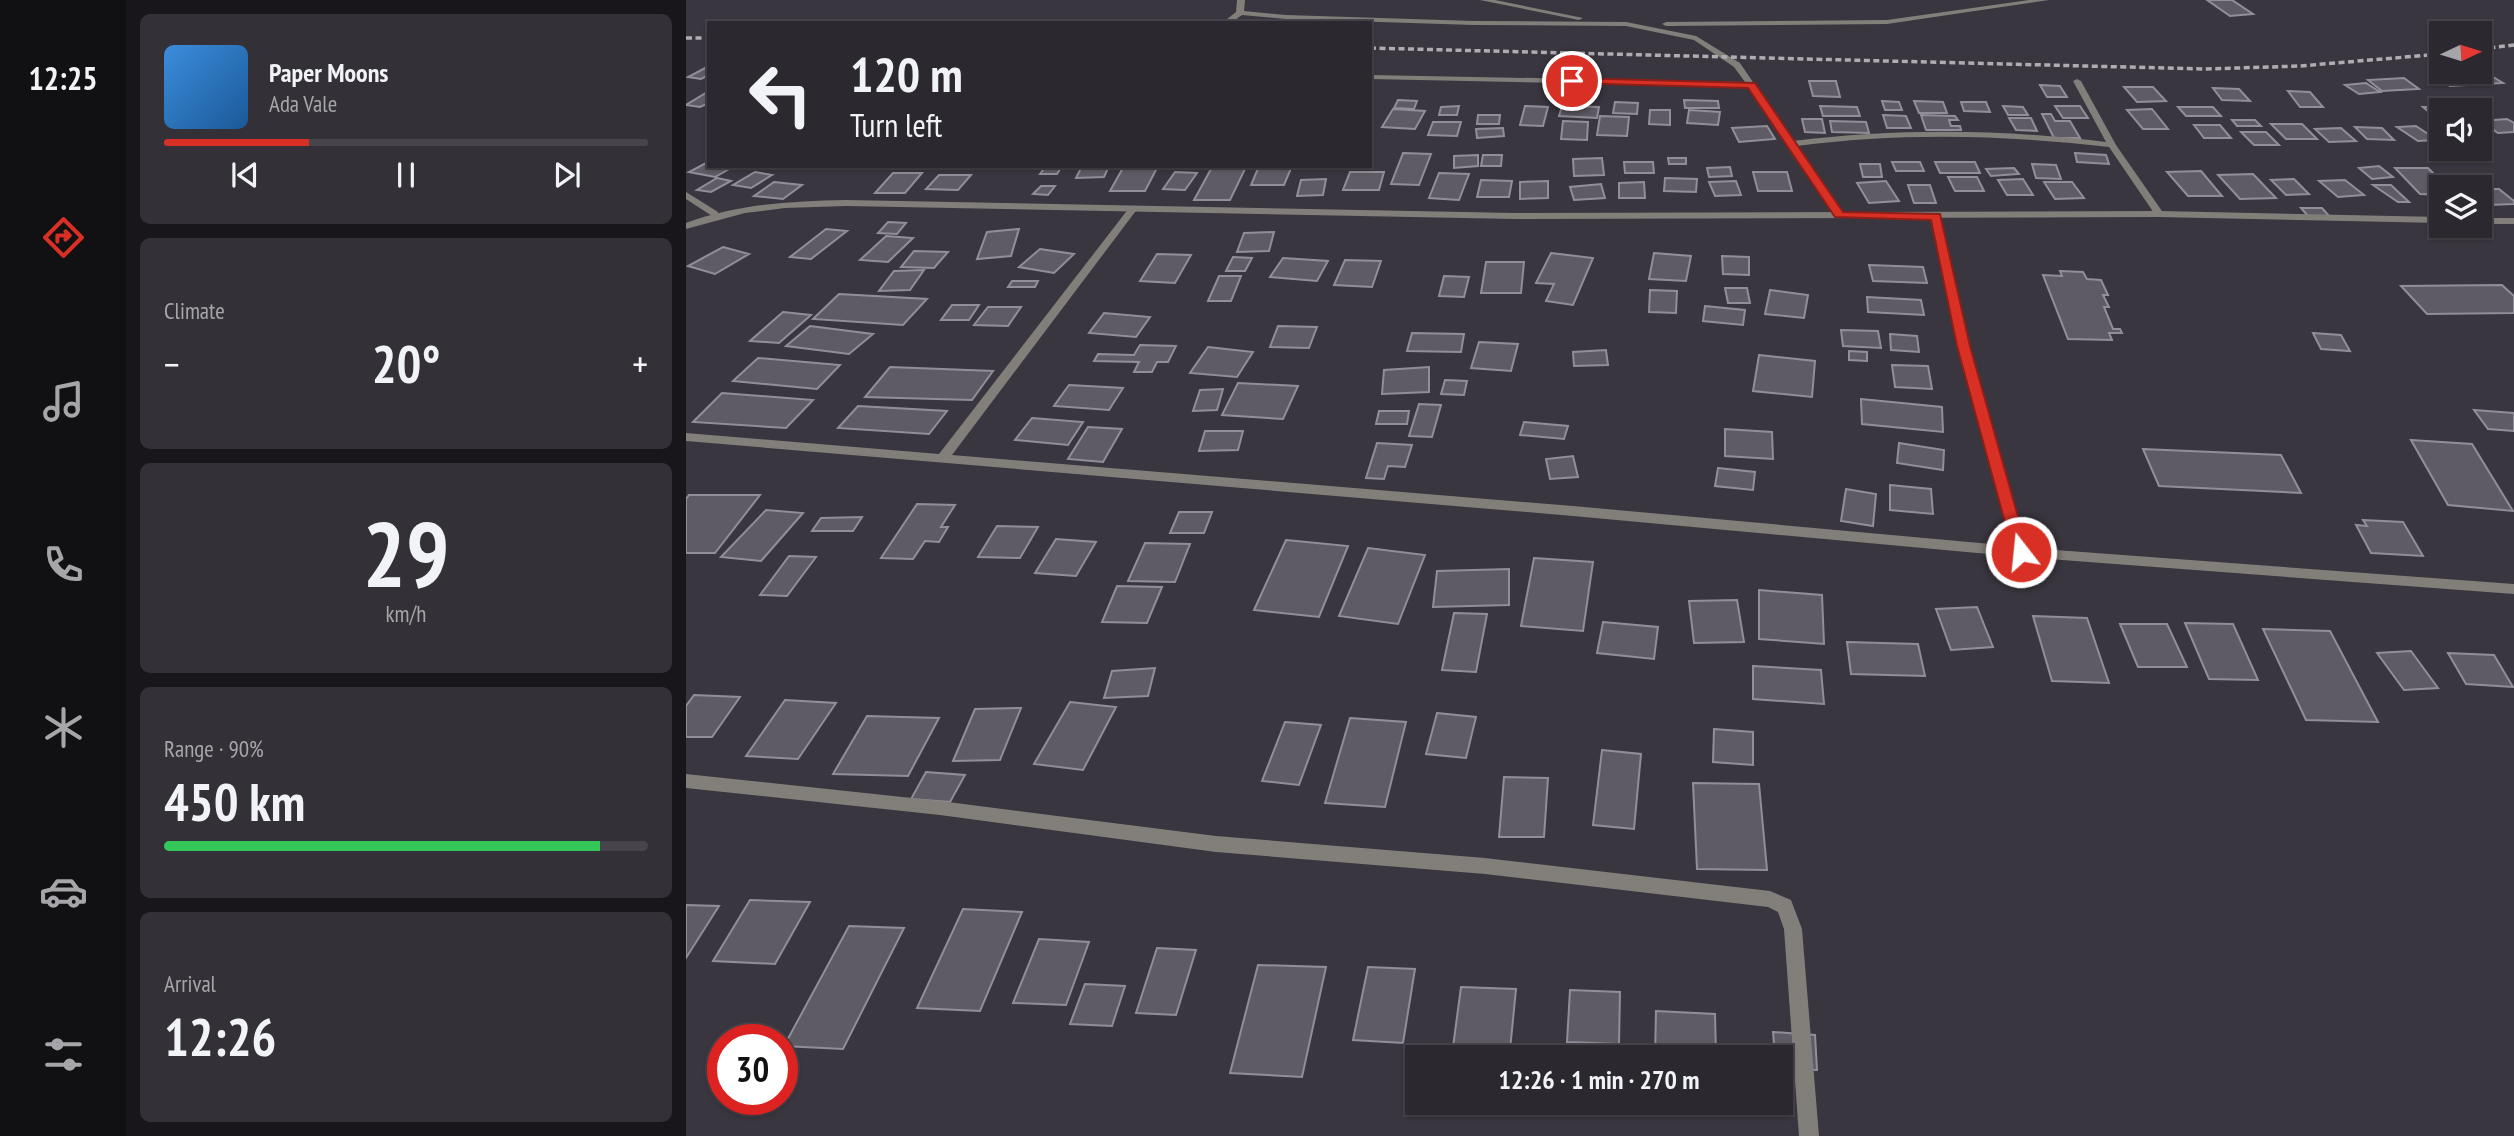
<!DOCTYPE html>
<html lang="en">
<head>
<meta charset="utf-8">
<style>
	body { margin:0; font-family:"PT Sans Narrow",sans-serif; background:#333037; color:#f1f3f6; height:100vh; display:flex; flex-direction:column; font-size:26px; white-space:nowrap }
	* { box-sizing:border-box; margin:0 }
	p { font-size:23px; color:#a6a6aa }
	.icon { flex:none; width:38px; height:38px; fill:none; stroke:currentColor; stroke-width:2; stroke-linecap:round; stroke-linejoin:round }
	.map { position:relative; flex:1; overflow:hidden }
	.sheet { display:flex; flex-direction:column; gap:14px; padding:14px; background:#18161a; width:560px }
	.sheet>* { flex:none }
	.banner { position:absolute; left:21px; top:21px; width:665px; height:147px; border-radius:0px; box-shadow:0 2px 5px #0004,0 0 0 2px #47444b; background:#2b282f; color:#f1f3f6; overflow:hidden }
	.needle { width:46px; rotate:86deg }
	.tools { position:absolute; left:1743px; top:21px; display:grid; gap:14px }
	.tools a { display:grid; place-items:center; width:63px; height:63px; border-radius:0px; background:#2b282f; box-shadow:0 2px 5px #0004,0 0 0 2px #47444b; font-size:35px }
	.speed { position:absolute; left:21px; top:1024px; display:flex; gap:14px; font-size:35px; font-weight:700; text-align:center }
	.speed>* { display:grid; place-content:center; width:91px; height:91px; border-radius:50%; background:#2b282f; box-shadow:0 2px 5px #0004,0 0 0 2px #47444b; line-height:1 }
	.speed .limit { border:10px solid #d22; background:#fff; color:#111 }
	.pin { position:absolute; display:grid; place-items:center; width:60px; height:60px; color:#fff; margin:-30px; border:4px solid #fff; border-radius:50%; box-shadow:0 2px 7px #0007 }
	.me { position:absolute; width:77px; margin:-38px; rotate:344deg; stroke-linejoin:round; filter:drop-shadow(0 0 5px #0008) }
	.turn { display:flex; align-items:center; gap:24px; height:147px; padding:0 28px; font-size:32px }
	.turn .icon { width:91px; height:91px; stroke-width:2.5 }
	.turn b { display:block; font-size:49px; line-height:60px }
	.big { font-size:52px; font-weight:600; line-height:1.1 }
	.sheet .widget { flex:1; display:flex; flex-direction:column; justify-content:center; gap:10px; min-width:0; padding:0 24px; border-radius:10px; background:#333037 }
	.sheet .dial { align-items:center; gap:0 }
	.dial b { font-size:91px; line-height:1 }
	.song { display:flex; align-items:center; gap:21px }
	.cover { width:84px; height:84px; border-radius:10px; background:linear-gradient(135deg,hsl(210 70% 55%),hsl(210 70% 35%)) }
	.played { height:7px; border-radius:4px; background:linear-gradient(90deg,#d93025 30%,#47444b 30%) }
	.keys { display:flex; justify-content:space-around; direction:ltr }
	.heat { display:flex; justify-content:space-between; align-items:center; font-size:38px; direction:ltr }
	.charge { height:10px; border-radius:5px; background:linear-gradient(90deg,#34c759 90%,#47444b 0) }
	.trip { position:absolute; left:719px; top:1045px; width:388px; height:70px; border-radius:0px; background:#2b282f; box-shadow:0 2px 5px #0004,0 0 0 2px #47444b; font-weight:600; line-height:70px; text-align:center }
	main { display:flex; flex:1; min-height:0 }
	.menu { display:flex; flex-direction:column; width:126px; justify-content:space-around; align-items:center; background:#111013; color:#a6a6aa }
	.menu .icon { width:49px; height:49px }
	.menu .selected { color:#d93025 }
	.menu b { font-size:32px; color:#f1f3f6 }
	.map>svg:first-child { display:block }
	.building { fill:#5f5b65; stroke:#928e99; stroke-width:2 }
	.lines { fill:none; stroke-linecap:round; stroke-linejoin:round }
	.minor { fill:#827e7a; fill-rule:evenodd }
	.tertiary { fill:#827e7a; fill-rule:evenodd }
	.rail { stroke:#afadb4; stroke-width:3.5; stroke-dasharray:6 3.5; stroke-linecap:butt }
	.route { fill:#d93025; stroke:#8d1f18; stroke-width:2 }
</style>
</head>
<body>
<main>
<nav class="menu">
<b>12:25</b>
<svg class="icon selected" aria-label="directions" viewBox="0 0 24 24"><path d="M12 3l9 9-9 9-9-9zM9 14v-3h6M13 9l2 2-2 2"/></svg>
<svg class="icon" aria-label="music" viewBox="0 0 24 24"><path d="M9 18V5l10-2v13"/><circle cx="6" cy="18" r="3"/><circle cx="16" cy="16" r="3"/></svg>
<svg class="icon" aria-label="phone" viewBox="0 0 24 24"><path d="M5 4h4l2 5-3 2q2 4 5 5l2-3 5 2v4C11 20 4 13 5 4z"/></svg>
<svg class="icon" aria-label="climate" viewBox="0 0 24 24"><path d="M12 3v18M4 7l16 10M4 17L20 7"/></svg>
<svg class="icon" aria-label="car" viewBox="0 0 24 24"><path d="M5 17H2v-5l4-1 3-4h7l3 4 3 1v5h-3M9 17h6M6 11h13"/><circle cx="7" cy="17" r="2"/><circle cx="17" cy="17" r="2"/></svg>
<svg class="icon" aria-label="filters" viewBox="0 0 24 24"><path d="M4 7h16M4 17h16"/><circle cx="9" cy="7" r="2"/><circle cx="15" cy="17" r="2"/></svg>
</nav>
<section class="sheet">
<div class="widget">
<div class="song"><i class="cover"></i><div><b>Paper Moons</b><p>Ada Vale</p></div></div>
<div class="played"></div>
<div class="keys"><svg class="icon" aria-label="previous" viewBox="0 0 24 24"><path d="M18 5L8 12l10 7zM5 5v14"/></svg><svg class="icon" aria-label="pause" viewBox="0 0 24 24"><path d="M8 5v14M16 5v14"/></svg><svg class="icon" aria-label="next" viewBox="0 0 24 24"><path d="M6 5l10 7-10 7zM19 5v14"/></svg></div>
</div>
<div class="widget"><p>Climate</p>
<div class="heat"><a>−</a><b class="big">20°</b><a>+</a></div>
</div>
<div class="widget dial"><b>29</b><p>km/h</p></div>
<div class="widget"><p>Range · 90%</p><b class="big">450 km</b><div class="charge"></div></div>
<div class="widget"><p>Arrival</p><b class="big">12:26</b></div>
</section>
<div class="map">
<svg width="1828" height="1136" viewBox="0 0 1828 1136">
	<rect width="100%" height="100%" fill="#39363f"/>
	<path class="building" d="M1521 0H1546L1567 14 1544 16Z
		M23 66V75L15 79 2 77Z
		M1802 74 1817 83 1764 86 1749 76Z
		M1718 78 1733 89 1696 91 1682 80Z
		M1123 81H1150L1154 97 1127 96Z
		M1680 83 1694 92 1673 94 1659 85Z
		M1354 85 1374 86 1381 97H1361Z
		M1438 87H1467L1480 101 1451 102Z
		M1527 88 1553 89 1564 101 1536 100Z
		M23 91V103L14 107 0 105Z
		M1602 91 1624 92 1637 107H1614Z
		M712 100 731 101 728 109 708 108Z
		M998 100 1032 101 1033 108H999Z
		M1196 101 1213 102 1216 110H1199Z
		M1228 101 1257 102 1261 113H1233Z
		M929 102 952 103 951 114 927 113Z
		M1275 102H1300L1304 112 1278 111Z
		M773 106 771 115H753L755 107Z
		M839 106 862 107 857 126 834 125Z
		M876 106 913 107 911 118 873 116Z
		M1134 106 1171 107 1174 116H1137Z
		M1317 106 1337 107 1342 115H1322Z
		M1369 106H1394L1402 118H1377Z
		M1492 107H1527L1535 116H1500Z
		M1737 107H1764L1769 110H1755V122Z
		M707 109 739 111 729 129 696 127Z
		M1466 109 1482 129H1457L1441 110Z
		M964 110H984V125L963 124Z
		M1003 110 1034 112 1032 125 1001 123Z
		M1356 114H1365L1369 121H1384L1394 138H1368Z
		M792 115H814L813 124H791Z
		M1197 115 1220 116 1225 128H1201Z
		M1235 115 1269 116 1272 120H1263L1265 126H1274L1275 130H1240Z
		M914 116 943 117 941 136 911 135Z
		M1323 118H1345L1351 131 1330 130Z
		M1116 119H1136L1139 133 1119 132Z
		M1821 119 1828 123V132L1812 133 1794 121Z
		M1546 120H1569L1575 126H1551Z
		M877 121 902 122 901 140 875 139Z
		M1144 121 1180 122 1183 133 1146 132Z
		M747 122H775L771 136 742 135Z
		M1585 124H1616L1631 139H1600Z
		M1508 125H1534L1545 138H1518Z
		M1081 126 1089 139 1053 142 1046 128Z
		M1730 126 1751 140 1732 141 1711 127Z
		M1669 127 1696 128 1708 140 1681 139Z
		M817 128 818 136 791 138 790 129Z
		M1655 128 1670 141 1643 142 1629 129Z
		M1555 132H1580L1593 145H1568Z
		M717 153 745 154 733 185 705 184Z
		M1389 153 1420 155 1423 164 1391 162Z
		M792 155V166L768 168V156Z
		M797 155H816L815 166H795Z
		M916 158 918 175 888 176 887 159Z
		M982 158H1000V164H983Z
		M938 162H967L968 173H939Z
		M1206 162H1234L1238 171H1210Z
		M1249 162H1289L1294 173H1254Z
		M20 163 23 166 45 168 29 177 3 172Z
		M1174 164H1194L1196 177H1177Z
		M1346 164 1370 165 1375 179 1350 178Z
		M360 166H376L371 174H354Z
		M396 166H423L418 177 390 178Z
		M438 166H472L459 191H424Z
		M573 166H606L598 185H565Z
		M1693 166 1707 177 1686 179 1673 168Z
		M1044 167 1046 176 1023 177 1021 168Z
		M1328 168 1333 174 1305 176 1300 169Z
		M1709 168H1742L1761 187H1755V195L1734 194Z
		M525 169H559L544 200H508Z
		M1515 171 1536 196H1502L1481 172Z
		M69 172 86 175 65 188 47 185Z
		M489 172 511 173 499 190 477 189Z
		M664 172H698L693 190H657Z
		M1067 172H1101L1106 191H1072Z
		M207 173H236L219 193H189Z
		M753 173 783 174 773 200 743 198Z
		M1567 174 1590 198 1554 199 1532 175Z
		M253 175H285L272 190 240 189Z
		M1262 177H1291L1298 191H1269Z
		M31 178 45 181 25 192 11 190Z
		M979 178 1011 179 1010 192 978 191Z
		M640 179 637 195 611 196 615 180Z
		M1337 179 1347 195H1321L1312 180Z
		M1608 179 1623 194 1600 195 1585 180Z
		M795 180 826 181 823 197H791Z
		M1659 180 1678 195 1652 197 1633 181Z
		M862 181V198L834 199V182Z
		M1050 181 1055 195 1029 196 1023 182Z
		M1200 181 1213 201 1183 203 1171 183Z
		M88 182 116 185 97 199 68 196Z
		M958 182 959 198H933V183Z
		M1358 182H1386L1398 198 1369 199Z
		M915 184 919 198 888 200 884 187Z
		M1222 185H1244L1250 203H1228Z
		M1687 185H1705L1723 202H1712Z
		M355 186H369L362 195 347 194Z
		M1794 189H1813L1828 201V204L1802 205 1794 198Z
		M1615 208H1636L1644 217 1622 216Z
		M202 222 220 223 211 234 192 233Z
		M140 229 161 231 125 259 104 257Z
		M333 229 325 256 291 259 301 232Z
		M588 232 583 251 551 252 558 233Z
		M200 236 227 238 202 262 174 260Z
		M37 247 63 254 29 274 2 266Z
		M354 249 388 254 368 273 333 267Z
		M228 251 262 252 248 268 215 267Z
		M865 253 907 258 887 305 860 301 868 284 850 283Z
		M968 253 1005 256 1000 281 963 279Z
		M471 254 505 255 489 283 454 281Z
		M1036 256 1063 257V275L1037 274Z
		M547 257 566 258 559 271H540Z
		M597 258 642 261 631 281 584 277Z
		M659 260 695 261 686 287 648 285Z
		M800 262H838L835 293H795Z
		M1183 265 1237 267 1241 283 1187 281Z
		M238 270 224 290 193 291 208 271Z
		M1374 271 1397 272 1401 279 1415 280 1422 295H1417L1423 307H1418L1427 329H1434L1436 333H1423L1426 340 1382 339 1357 275 1376 276Z
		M533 276H555L545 301H522Z
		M758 276 783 277 778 297 753 296Z
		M326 281H352L349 287H322Z
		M1816 285 1828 296V313L1741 314 1715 286Z
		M1039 288H1061L1064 303H1042Z
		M964 290 991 291 990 313 963 312Z
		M1084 290 1122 295 1118 318 1079 314Z
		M153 294 241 299 217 325 127 319Z
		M1181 297 1235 300 1238 315 1182 312Z
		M266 305H293L283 320H255Z
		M1019 306 1059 310 1057 325 1017 321Z
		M302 307H335L322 326 288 325Z
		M97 312 125 315 93 343 64 341Z
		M418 313 464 317 450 337 403 333Z
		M124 326 187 334 163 354 100 346Z
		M592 326 631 327 623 348 584 347Z
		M1155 330 1192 331 1195 348 1157 346Z
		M726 333 778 334 775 352 721 351Z
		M1627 333 1655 335 1664 351 1635 349Z
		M1204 334 1231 336 1233 352 1205 350Z
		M793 342 832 344 825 371 785 368Z
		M454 345 490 346 482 362H471L466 372H448L453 362 408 361 412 354 448 355Z
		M522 347 567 352 551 377 504 373Z
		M920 350 922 365 888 366 887 352Z
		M1163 351 1181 352V361L1163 360Z
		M1073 355 1129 361 1126 397 1067 391Z
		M72 358 154 365 131 389 47 381Z
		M1206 365 1242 366 1246 389 1209 387Z
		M204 367 307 371 286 400 179 397Z
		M743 367V392L696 394 698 370Z
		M759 380 781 381 778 395 755 394Z
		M552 383 612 386 597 419 536 415Z
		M383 385 437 388 423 410 368 406Z
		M537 389 531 410 507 411 514 390Z
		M36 393 127 400 100 428 7 422Z
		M1175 399 1256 407 1257 432 1176 424Z
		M733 404 755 405 746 437 723 436Z
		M172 406 261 411 243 434 152 428Z
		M1788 410 1828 413V431L1802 429Z
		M693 411H723L721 424H690Z
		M346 418 397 422 382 445 329 440Z
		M838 422 882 426 878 439 834 435Z
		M402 427 436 429 417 462 382 459Z
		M1039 429 1086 432 1087 459 1039 456Z
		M519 431H557L552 450 513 451Z
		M1725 440 1786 444 1827 511 1762 505Z
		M691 443 726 445 719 467 702 466 698 479 680 478Z
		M1213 443 1258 450 1257 470 1211 463Z
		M1457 449 1595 455 1615 493 1473 486Z
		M887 456 892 477 864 479 860 459Z
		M1032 468 1069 472 1067 490 1029 486Z
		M1204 485 1245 489 1247 514 1204 510Z
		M1160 489 1190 494 1187 526 1155 521Z
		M3 495H74L29 553H0V499Z
		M231 504 269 505 255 527H262L253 542 239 541 227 559 195 558Z
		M80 510 117 513 75 561 35 557Z
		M493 512H526L518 533H484Z
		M176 517 167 531H126L135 518Z
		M1677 520 1717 522 1737 556 1685 553 1670 525 1681 526Z
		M311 526 352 527 334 558 292 557Z
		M370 539 410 542 390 576 349 573Z
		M600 540 662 546 633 617 568 610Z
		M459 543 504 544 489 582 442 581Z
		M682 548 739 555 712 624 653 616Z
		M103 556 130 557 101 596 74 595Z
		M848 558 907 562 897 631 835 626Z
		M823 569V605L747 607 751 571Z
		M431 586 476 587 461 623 416 622Z
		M1073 590 1136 595 1138 644 1073 639Z
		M1051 600 1058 642 1008 643 1003 601Z
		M1291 607 1307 647 1265 650 1250 609Z
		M768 613 801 614 790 672 756 670Z
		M1347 616 1401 618 1423 683 1366 681Z
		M917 622 972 627 968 659 911 653Z
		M1499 623 1547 624 1572 680 1523 679Z
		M1434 624H1481L1501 667H1452Z
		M1577 629 1644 631 1692 722 1620 720Z
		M1161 642 1232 644 1239 676 1165 674Z
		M1725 651 1752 688 1718 690 1691 653Z
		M1762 653 1808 655 1827 687 1780 684Z
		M1067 666 1135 670 1138 704 1067 699Z
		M469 668 462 696 418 698 426 671Z
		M8 695 54 697 26 737H0V706Z
		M99 700 150 703 112 759 60 756Z
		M384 702 430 707 397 770 348 764Z
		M335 708 314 760 267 761 289 709Z
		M751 713 790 717 780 758 740 754Z
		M181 716 253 718 222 776 147 774Z
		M664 718 720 722 699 807 639 803Z
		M599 722 635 725 613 785 576 781Z
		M1028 729 1067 732V765L1027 762Z
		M916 750 955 754 948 829 907 825Z
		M240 772 279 775 264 802 225 799Z
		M818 777 862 778 858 837H813Z
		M1007 783 1073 784 1081 870 1011 869Z
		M64 900 124 902 89 964 27 961Z
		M0 905 33 906 0 958Z
		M277 909 336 912 294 1011 231 1008Z
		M163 926 218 928 157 1049 98 1046Z
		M353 939 403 942 380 1005 327 1003Z
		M471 948 510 950 490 1015 450 1013Z
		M572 965 640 967 616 1077 544 1073Z
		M682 967 729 969 717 1043 667 1040Z
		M399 984 439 986 426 1026 384 1024Z
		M775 987 830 989 824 1050 767 1047Z
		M884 990 934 992 933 1044 881 1042Z
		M970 1011 1029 1014 1030 1057H969Z
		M1087 1032 1129 1035 1131 1070 1096 1069V1057H1089Z
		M969 1102H1031V1114L968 1111Z"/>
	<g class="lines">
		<path class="minor" d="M551 0H559L558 11 600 15 788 21 940 22 1010 36 1054 63 1107 141C1212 128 1315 129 1420 142L1387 81 1391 79 1395 81 1430 145 1478 214 1470 216 1423 147C1319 135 1215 132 1111 146L1158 215 1153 218 1150 217 1063 87 684 79V75L1059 82 1048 67 1008 40 940 26 788 25 600 19 556 15 545 23H536L550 12Z
			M794 0H809L897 18 893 20Z
			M1343 0H1363L1201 24 980 26 976 24 980 22 1201 20Z
			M0 192 32 212V216H26L0 199Z
			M446 207 451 210 449 212 266 455 887 506 1327 546 1271 346 1245 216 1250 213 1255 216 1283 346 1341 548 1828 584V594L1335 557 887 516 0 441V433L253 454 443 208Z
			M0 774 254 801 530 836 799 858 1084 891 1105 900 1116 929 1133 1136H1113L1098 929 1092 912 1082 907 799 874 530 852 254 815 0 788Z"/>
		<path class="tertiary" d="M160 200 829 213 1473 211 1755 217V223L1473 217 829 219 160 206 99 208 59 213 0 229V223C52 204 105 201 160 200Z
			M1794 218H1828V224H1794Z"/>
		<path class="rail" d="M0 38H23
			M684 48 1519 69 1614 66 1755 54
			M1794 49 1828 45"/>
	</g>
	<path class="route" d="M886 78 1069 83 1157 212 1254 214 1284 346 1342 552 1340 556 1335 558 1327 552 1271 346 1245 220 1149 217 1062 88 883 83V79Z"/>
</svg>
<div class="tools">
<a><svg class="needle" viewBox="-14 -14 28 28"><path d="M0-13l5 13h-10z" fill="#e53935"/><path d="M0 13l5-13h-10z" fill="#a6a6aa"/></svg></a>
<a><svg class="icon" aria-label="sound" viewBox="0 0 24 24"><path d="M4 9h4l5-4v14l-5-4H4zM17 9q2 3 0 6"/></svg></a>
<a><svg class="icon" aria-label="layers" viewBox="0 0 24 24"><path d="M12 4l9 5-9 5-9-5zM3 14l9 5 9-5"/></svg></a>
</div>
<div class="speed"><div class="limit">30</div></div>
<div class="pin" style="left:886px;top:81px;background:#d93025"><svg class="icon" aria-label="arrive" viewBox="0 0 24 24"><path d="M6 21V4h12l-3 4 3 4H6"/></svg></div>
<svg class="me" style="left:1335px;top:552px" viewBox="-20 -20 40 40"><circle r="17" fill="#d93025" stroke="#fff" stroke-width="3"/><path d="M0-11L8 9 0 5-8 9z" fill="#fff"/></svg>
<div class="trip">12:26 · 1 min · 270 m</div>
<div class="banner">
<div class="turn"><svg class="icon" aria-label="left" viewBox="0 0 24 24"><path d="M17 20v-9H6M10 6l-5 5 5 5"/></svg><div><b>120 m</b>Turn left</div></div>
</div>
</div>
</main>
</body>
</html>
